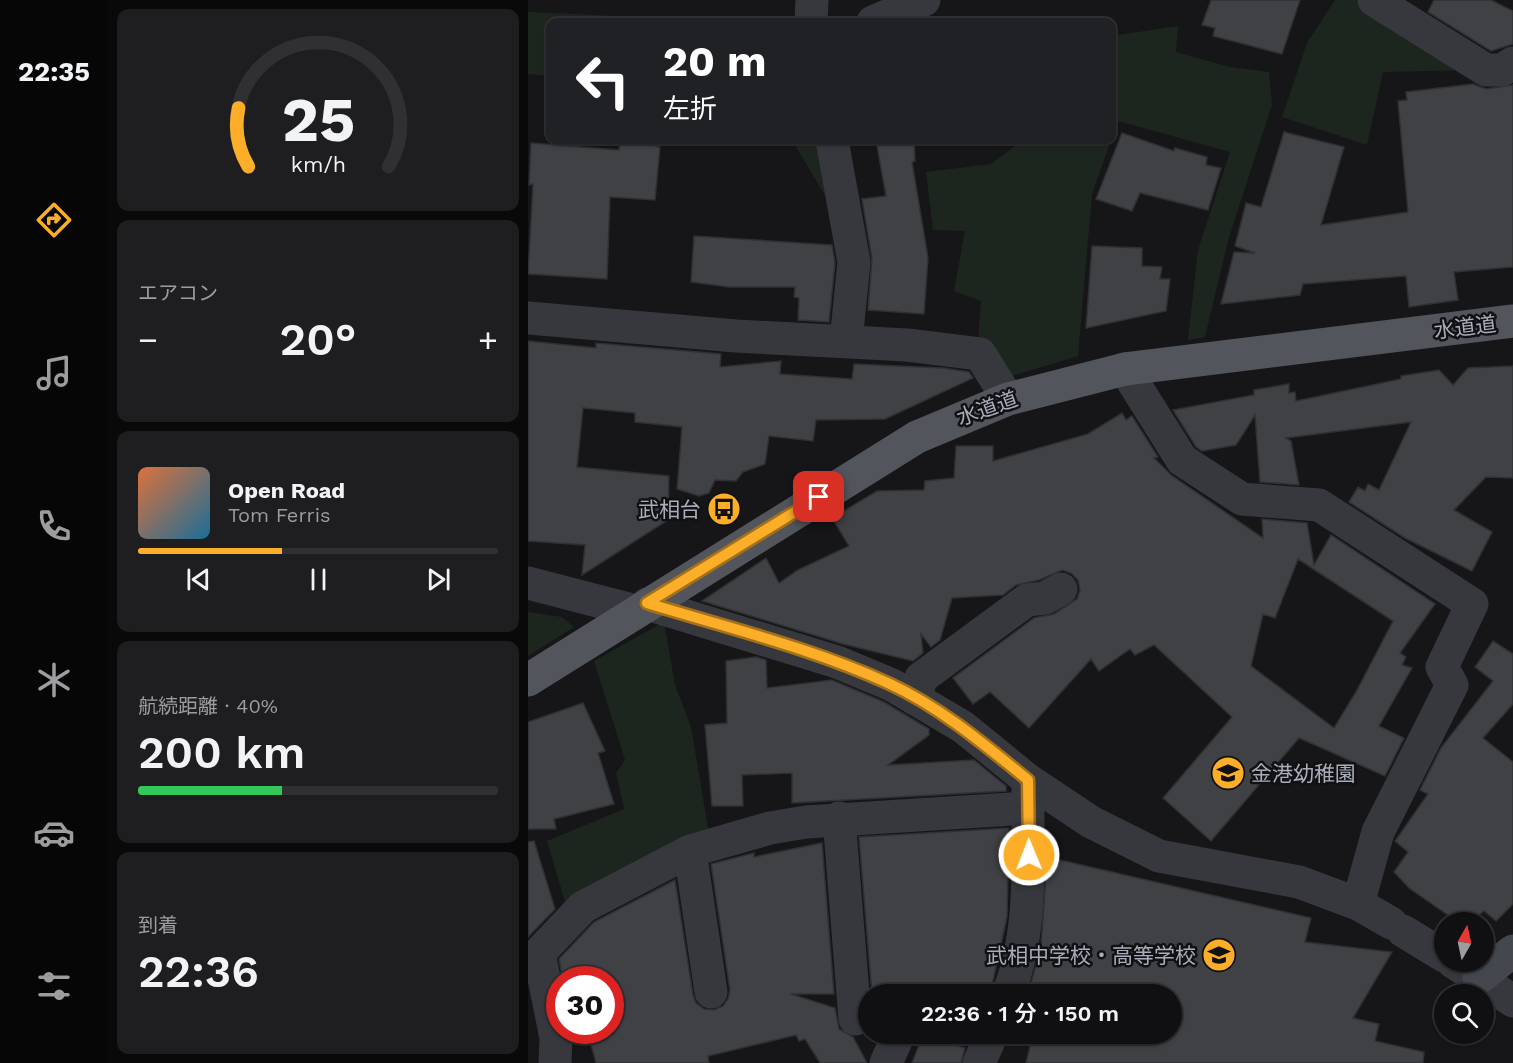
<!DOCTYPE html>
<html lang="ja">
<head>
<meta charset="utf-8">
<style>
	body { margin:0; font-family:"Work Sans","Noto Sans JP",sans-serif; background:#1e1e20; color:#f1f3f6; height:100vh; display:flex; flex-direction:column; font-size:22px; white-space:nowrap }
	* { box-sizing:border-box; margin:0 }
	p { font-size:20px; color:#9c9d9f }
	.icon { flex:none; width:33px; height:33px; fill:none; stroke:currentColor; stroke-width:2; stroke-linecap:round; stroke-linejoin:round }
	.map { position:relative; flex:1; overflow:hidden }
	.drawer { display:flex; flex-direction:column; gap:9px; padding:9px; background:#09090a; width:420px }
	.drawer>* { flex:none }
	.hud { position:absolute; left:18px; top:18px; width:570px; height:126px; border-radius:12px; box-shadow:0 2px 4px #0004,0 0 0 2px #303032; background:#202124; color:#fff; overflow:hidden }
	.needle { width:39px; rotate:9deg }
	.fabs { position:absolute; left:906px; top:912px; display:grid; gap:12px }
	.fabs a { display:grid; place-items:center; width:60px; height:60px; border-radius:50%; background:#101012; box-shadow:0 2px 4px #0004,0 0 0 2px #303032; font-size:30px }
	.speed { position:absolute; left:18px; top:966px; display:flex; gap:12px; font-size:30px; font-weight:700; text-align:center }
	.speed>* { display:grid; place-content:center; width:78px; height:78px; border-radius:50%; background:#101012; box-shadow:0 2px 4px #0004,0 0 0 2px #303032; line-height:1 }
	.speed .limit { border:9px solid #d22; background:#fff; color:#111 }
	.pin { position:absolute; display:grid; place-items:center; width:51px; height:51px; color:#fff; margin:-26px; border-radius:12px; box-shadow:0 3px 9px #0006 }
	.me { position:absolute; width:66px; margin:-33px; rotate:359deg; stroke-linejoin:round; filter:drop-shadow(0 0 4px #0008) }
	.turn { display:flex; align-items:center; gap:21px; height:126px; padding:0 18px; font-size:27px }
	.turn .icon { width:78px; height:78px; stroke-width:2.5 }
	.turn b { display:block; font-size:42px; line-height:51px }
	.big { font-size:45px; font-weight:600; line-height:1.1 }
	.drawer .tile { flex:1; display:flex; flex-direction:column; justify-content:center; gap:9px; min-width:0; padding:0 21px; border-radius:12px; background:#1e1e20 }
	.drawer .dial { align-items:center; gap:0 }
	.dial svg { height:156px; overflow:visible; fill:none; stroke:#303032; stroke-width:7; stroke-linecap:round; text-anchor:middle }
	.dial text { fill:#f1f3f6; stroke:none }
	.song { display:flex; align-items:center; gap:18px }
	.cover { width:72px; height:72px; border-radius:9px; background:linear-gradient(135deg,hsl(20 70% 55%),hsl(200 70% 35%)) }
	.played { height:6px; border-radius:3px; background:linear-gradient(90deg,#fcae29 40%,#303032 40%) }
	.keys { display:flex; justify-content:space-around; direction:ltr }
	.heat { display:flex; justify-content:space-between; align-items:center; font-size:33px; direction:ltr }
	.charge { height:9px; border-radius:4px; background:linear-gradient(90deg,#34c759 40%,#303032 0) }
	.trip { position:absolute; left:330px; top:984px; width:324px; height:60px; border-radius:30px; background:#101012; box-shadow:0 2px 4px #0004,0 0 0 2px #303032; font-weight:600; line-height:60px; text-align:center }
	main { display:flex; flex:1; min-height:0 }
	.tab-bar { display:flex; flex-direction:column; width:108px; justify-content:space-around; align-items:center; background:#060607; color:#9c9d9f }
	.tab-bar .icon { width:42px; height:42px }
	.tab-bar .on { color:#fcae29 }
	.tab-bar b { font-size:27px; color:#f1f3f6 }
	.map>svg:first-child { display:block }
	.green { fill:#1d261e }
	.building { fill:#3f4145; stroke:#2f3034; stroke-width:1.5; fill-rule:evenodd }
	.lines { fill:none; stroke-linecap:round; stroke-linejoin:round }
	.street { stroke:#36383d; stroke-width:33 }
	.secondary { stroke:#44474d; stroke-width:33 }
	.primary { stroke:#52555c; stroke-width:33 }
	.route-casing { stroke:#a4711b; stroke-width:15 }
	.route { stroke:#fcae29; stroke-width:10 }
	.labels { text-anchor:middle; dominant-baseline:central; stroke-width:5; stroke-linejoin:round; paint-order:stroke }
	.street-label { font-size:21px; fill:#a7adb9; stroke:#111113 }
	.poi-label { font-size:21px; fill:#a7adb9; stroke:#111113; text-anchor:end }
</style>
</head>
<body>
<main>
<nav class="tab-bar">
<b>22:35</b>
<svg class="icon on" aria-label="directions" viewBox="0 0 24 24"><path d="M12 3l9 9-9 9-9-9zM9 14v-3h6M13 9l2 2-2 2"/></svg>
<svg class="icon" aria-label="music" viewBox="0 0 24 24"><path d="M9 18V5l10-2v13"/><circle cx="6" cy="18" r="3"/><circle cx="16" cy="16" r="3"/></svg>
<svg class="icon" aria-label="phone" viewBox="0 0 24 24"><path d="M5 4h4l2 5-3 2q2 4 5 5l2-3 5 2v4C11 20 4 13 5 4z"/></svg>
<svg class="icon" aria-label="climate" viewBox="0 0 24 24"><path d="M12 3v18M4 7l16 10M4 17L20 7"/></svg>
<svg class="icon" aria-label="car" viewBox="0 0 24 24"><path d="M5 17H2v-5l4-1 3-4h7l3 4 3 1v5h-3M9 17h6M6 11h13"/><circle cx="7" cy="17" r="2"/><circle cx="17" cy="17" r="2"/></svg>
<svg class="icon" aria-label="filters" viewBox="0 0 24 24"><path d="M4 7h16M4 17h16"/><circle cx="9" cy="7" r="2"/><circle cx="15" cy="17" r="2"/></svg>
</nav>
<section class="drawer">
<div class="tile dial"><svg viewBox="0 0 100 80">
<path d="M14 69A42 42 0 1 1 86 69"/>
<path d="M14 69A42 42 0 0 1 9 39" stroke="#fcae29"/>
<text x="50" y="56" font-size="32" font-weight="700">25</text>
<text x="50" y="72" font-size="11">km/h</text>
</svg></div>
<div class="tile"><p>エアコン</p>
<div class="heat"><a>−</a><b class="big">20°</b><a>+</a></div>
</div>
<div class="tile">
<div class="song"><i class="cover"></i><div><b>Open Road</b><p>Tom Ferris</p></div></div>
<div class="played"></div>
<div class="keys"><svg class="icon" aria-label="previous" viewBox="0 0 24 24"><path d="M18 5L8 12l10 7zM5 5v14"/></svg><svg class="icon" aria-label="pause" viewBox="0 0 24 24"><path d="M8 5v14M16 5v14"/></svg><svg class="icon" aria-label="next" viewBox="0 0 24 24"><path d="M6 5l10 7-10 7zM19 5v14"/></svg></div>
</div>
<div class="tile"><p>航続距離 · 40%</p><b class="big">200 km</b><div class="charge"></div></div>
<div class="tile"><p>到着</p><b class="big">22:36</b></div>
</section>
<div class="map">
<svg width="985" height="1063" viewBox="0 0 985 1063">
	<rect width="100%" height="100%" fill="#161618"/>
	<path class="green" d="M807 0H829L903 49 941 70 855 72 839 145 754 117 779 43Z
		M0 12 222 22H22V76L0 74Z
		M650 26 648 52 702 67 741 72 744 105 701 237 677 337 660 340 670 250 702 152 590 121 584 138V36Z
		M264 140H296L308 214Z
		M495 140H583L564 194 550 356 477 378 450 341 453 301 426 291 437 231 405 230 398 172 463 164Z
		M0 612 34 617 46 627 0 656Z
		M136 622 147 685 163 727 181 834 38 905 19 841 96 809 88 773 97 760 66 661Z"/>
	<path class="building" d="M683 0H772L754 54 685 36 687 28 674 25Z
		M906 0H963L985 11V44L963 51 900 12Z
		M945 84 958 89 985 85V267L926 272 930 300 881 307 878 276 775 284 772 295 693 304 706 252 727 253 707 246 718 203 733 207 756 132 816 147 793 225 880 212 870 101 879 100 878 92Z
		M594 133 646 151 647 148 679 157 678 165 693 168 680 210 612 193 604 211 568 199Z
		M92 140H127V146L132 147 127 200 82 197 79 279 0 274 5 184 1 185 3 143 91 150Z
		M348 140H386L387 161 384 162 400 258 396 314 340 310 344 259 334 199 358 196Z
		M166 236 304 245 307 263 301 322 270 320 271 298 266 297 267 287H201L163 282Z
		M564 246 614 248V266L634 267 632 279H642L638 311 558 328Z
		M0 341 68 348V343L193 354 192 367 253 361 252 374 324 379 326 364 415 368 441 372 445 378 357 419 288 420 285 441 241 436 237 464 215 472 208 481 187 480 181 493 171 496 149 489 154 427 107 422V413L55 408 49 467 141 476 140 520 54 575 57 545 0 541Z
		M985 366V478L958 477 926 510 964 532 944 571 877 538 821 502 830 487 837 491 840 484 851 490 883 422 758 438 763 441 771 485 732 482 727 415 708 445 674 451 668 447 645 410 726 395V390L761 384V393L767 392 768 401 873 379V376L911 370 925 385 940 368Z
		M594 413 598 420 604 416 630 457 626 458 643 475 735 538 734 519 779 523 786 565 803 535 907 604 872 653 878 657 874 665 884 668 851 726 876 738 857 776 771 738 683 841 635 798 704 717 626 645 607 655 602 649 571 671 563 659 501 728 462 692 445 704 425 678 506 618 526 614 549 599 552 590 550 580 543 573 534 570 511 580 488 585 475 595 424 598 412 640 403 647 393 634 395 653 385 661 315 644 174 601 238 558 251 583 270 570 321 546 304 518 349 491 396 490 397 481 426 478 428 446H465V461L560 434ZM770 559 865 621 828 692 806 728 723 666 735 614 747 618Z
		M965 641 985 654V704L955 738 985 762V904L968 921 956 911 942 922H930L881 888 866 872 880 852 867 841 900 794 892 790 913 748 965 681 947 667Z
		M228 657 238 660 239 688 304 680 356 702 401 729V735L360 765 446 760 478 786V791L264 803V773L214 775 215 806H184L177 725 199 723 198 661Z
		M55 703 77 751 70 753 86 804 26 819 28 829H0V722Z
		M481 828 479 917 462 994H344L331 837Z
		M6 841 27 909 0 937V842Z
		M294 843 306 994H263L307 1008 311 1029 325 1037 339 1063H292L277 1039 271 1041 268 1035 180 1056 181 1063H68L59 1030H82V980H35L31 959 66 922 147 880 165 995 168 1003 176 1009 186 1010 195 1006 200 999 202 990 183 864 226 853V857Z
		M519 857 783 918 777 942 864 952 825 1018 851 1024 847 1041 896 1052 895 1063H498L505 1034H644V994H500L513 947Z
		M395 1035 437 1048 433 1063H384Z"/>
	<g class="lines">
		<path class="street" d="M846 0 958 70H974L985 63
			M283 22 284 0
			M345 22 396 0
			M304 140 326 262 318 341
			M0 318 208 336 379 345 452 354 480 399
			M597 369 654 460 714 499 791 505 944 604 914 667 924 685 850 832 830 904
			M0 583 108 611
			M119 604 309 662 364 685 435 727 500 780 563 822 631 856 771 882 830 904 863 923
			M387 699 393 678 499 600 517 598 533 589
			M311 818 327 1019
			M162 851 183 992
			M875 931 916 956
			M11 953 28 1038 27 1063
			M0 960 11 953 55 907 162 851 242 828 278 822 500 808
			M925 962 985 1001
			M480 994C506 930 499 856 500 788
			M358 1063 371 1034
			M451 1063 464 1034"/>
		<path class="secondary" d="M951 978 985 951"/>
		<path class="primary" d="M0 680 389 437 480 399 597 369 985 321"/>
	</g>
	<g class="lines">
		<defs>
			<path id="route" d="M291 497 119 603C200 628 284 648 362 684 412 707 457 745 500 780L501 855"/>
		</defs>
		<use href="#route" class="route-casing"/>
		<use href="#route" class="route"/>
	</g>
	<defs>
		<symbol id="bus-disc" viewBox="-11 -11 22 22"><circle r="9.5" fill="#fcae29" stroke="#111113"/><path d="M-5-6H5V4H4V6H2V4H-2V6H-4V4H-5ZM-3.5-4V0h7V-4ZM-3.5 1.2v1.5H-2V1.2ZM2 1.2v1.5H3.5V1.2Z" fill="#111"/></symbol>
		<symbol id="school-disc" viewBox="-11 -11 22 22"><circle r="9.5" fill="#fcae29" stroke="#111113"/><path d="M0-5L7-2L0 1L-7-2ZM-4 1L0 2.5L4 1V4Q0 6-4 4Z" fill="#111"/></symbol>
	</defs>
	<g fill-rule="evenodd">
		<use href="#bus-disc" x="177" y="490" width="38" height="38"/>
		<use href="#school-disc" x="681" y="754" width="38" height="38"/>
		<use href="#school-disc" x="672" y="936" width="38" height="38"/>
	</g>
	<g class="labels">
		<g class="street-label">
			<text transform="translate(937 327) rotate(-7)">水道道</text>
			<text transform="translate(459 408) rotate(-20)">水道道</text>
		</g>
		<g class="poi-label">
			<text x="173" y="509">武相台</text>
			<text x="723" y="773" text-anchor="start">金港幼稚園</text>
			<text x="668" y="955">武相中学校・高等学校</text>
		</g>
	</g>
</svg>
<div class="fabs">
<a><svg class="needle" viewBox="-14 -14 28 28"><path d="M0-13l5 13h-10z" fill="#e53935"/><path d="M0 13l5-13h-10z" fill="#9c9d9f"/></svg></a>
<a><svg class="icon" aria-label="search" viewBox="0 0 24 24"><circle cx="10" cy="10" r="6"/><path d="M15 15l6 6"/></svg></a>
</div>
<div class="speed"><div class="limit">30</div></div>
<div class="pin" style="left:291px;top:497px;background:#d93025"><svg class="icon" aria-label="arrive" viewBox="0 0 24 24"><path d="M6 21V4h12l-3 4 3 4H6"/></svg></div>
<svg class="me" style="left:501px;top:855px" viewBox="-20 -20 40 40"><circle r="17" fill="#fcae29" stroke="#fff" stroke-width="3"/><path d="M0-11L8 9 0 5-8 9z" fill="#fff"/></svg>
<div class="trip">22:36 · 1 分 · 150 m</div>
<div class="hud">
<div class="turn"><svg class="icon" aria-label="left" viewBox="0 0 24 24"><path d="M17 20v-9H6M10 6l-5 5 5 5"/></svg><div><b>20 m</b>左折</div></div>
</div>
</div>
</main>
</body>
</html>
